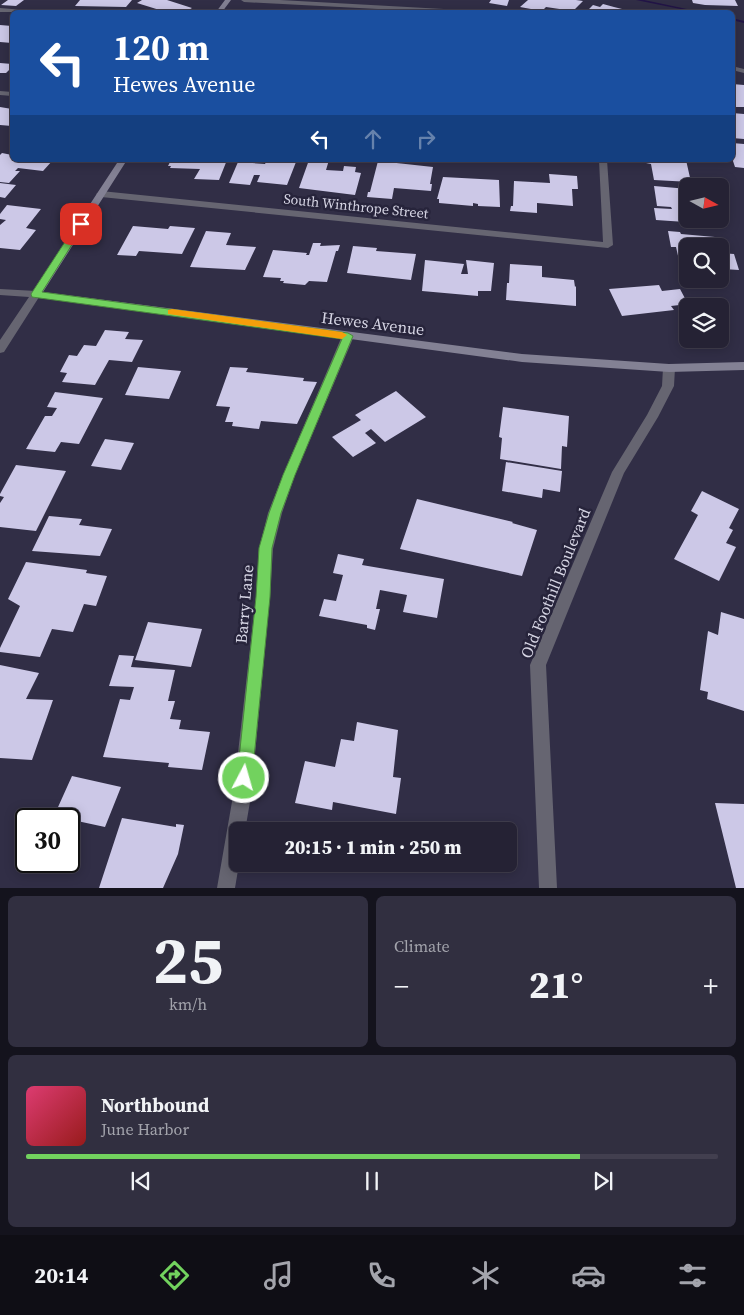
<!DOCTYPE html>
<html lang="en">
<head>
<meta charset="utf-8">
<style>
	body { margin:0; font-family:"Source Serif 4",serif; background:#312f40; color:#f1f3f6; height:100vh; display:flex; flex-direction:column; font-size:19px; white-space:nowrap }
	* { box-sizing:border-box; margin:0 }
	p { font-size:16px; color:#a3a4ac }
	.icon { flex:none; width:28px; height:28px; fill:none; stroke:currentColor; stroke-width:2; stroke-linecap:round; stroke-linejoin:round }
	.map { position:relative; height:888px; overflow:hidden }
	.sheet { display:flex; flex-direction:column; gap:8px; padding:8px; background:#14131d; flex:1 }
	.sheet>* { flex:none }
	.top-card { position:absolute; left:10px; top:10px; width:725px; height:152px; border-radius:8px; box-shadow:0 2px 12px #0003,0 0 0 1px #423f4f; background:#1a4fa0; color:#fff; overflow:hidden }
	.needle { width:32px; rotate:98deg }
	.tools { position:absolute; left:679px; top:178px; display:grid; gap:10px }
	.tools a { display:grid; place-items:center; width:50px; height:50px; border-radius:8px; background:#252234; box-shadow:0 2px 12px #0003,0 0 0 1px #423f4f; font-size:25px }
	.speed { position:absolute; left:15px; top:808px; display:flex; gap:10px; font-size:25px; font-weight:700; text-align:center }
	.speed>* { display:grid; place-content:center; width:65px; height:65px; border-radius:50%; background:#252234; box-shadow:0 2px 12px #0003,0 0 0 1px #423f4f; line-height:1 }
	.speed .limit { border:2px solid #111; border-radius:8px; background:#fff; color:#111 }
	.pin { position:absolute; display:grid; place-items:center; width:42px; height:42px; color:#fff; margin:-21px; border-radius:10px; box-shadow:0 2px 8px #0006 }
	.me { position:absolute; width:55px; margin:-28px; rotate:6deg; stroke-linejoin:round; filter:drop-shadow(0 0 4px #0008) }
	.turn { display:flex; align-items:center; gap:18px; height:105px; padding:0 20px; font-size:22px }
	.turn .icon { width:65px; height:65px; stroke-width:2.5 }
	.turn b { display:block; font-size:35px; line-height:42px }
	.lanes { display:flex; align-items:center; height:48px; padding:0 20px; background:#0003; justify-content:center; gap:25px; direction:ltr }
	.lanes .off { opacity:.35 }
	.big { font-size:38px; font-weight:800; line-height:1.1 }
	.sheet .tile { flex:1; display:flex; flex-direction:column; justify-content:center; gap:8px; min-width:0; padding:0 18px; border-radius:8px; background:#312f40 }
	.sheet .dial { align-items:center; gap:0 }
	.dial b { font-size:65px; line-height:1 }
	.song { display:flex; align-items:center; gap:15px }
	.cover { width:60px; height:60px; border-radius:8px; background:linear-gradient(135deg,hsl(340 70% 55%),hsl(0 70% 35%)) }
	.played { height:5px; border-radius:2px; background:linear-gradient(90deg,#72d25e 80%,#423f4f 80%) }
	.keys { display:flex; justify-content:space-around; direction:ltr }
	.heat { display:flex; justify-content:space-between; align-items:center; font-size:28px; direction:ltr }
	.sheet .tiles { flex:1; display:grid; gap:8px; grid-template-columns:1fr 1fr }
	.tile:last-child { grid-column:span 2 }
	.trip { position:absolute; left:229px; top:822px; width:288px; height:50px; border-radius:8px; background:#252234; box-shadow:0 2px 12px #0003,0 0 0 1px #423f4f; font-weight:800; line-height:50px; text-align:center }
	.menu { display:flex; height:80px; justify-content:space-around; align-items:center; background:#0f0e15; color:#a3a4ac }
	.menu .icon { width:35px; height:35px }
	.menu .current { color:#72d25e }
	.menu b { font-size:22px; color:#f1f3f6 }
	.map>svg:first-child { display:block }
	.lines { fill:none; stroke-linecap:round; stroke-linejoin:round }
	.stream { fill:#221447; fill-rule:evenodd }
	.building { fill:#ccc8e7 }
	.minor { fill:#666571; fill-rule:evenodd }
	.tertiary { fill:#666571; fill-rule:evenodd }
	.secondary { fill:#838194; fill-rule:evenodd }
	.route { fill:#72d25e; stroke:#4a883d }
	.slow { fill:#f59e0b }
	.labels { text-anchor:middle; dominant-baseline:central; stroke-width:5; stroke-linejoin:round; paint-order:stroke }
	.far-street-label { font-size:14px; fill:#d6d5e4; stroke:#27243b }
	.street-label { font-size:16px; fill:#d6d5e4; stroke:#27243b }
</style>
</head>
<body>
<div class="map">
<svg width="744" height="888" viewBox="0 0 744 888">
	<rect width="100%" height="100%" fill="#312e46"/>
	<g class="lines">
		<path class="stream" d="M636 0H644L701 12H695Z
			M732 18 744 21V23L732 20Z"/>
	</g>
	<path class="building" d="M8 0H24L16 6 1 5Z
		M80 0H132L126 7 75 6Z
		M142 0H167L192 8 185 12H166L137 3Z
		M491 0H509L507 6 489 3Z
		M528 0H576L583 1 573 11 546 7 542 11 520 7Z
		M692 0H735L738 6 705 5 693 3Z
		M603 4 614 7 630 11 628 12H586L593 5 600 7Z
		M0 25 12 26V43L0 42Z
		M0 63 12 64V67L6 73H0Z
		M732 84 744 85V107H732Z
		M0 107 12 109V126L0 125Z
		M732 113 744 114V139L732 138Z
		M732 143 744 144V168L735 167 732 158Z
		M2 153 12 155V160H53L43 171 18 168 15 171H20L9 183 0 182V155Z
		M171 160H227L219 180 194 179 200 169 170 168 171 166H168Z
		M267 160 296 162 287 185 257 182 260 175H254L250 185 229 183 238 162 265 164Z
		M309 160H329L326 170 343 171 344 166 356 167 355 172 361 173 355 195 299 188Z
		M645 160H686L691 182 654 180 651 164 646 163Z
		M378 161 433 167 430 184H432L431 191 394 188 392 199 367 197 368 192H370Z
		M549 174 577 176 578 189H572L573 206 537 203V213L510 211 511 206H513L514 181 550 183Z
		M443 177 499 180 500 207 478 206V204L473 203V206L439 203V199H437Z
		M0 183 16 185 5 198 0 197Z
		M654 186 688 189V219H699L700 223 656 220 654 208 672 209 671 207 657 206Z
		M7 205 41 209 26 228 36 230 20 250 0 248V225L6 220 0 219V214Z
		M133 226 168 229 170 226 195 228 182 254 139 251 136 256 117 255Z
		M206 231 231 233 226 245 256 247 245 270 190 267Z
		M668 231 680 232 681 234 715 237 718 246H688V270L681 269 676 247H671Z
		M313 243H321L320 246 340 245 338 251H336L327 282 309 281 305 285 283 283 284 281H280L281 278 263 277 273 250 307 253 306 255H309Z
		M353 246 377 248 376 251 416 254 411 280 347 273Z
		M720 253 734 254 739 270 723 269 724 272H720Z
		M425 260 464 264 461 274H468L466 260 494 263 491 291H478V296L422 291Z
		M510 264 542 266V277L574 280 575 287 576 286V306L506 300 507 283H509Z
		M659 285 662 291 680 289 688 304 671 306 674 310 622 316 609 289Z
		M105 330 129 332 125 339 143 340 132 362 109 360 95 385 62 382 67 373 60 372 69 355 77 356 84 345 96 346Z
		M138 367 181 371 169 399 125 395Z
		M230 367 248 368 246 372 304 378 303 381 317 382 297 424 261 421 259 429 232 426 233 422H225L230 407 216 406Z
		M396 391 426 417 385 442 371 429 365 433 376 443 353 457 332 437 361 420 355 415Z
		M55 392 103 398 79 444 61 442 55 452 26 449 45 416H52L57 408 47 407Z
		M503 407 569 416 567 447 562 446 561 469 500 459 502 438 499 437Z
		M105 439 134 443 121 470 91 466Z
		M506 462 562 471 560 492 543 489 542 498 502 491Z
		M16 465 66 471 36 531 0 527V503L4 497 0 496V494Z
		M702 491 739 509 729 528 733 530 726 543 736 547 719 581 674 559 698 515 691 511Z
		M417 499 513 522 512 523 537 530 522 576 400 549Z
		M49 516 82 519 79 525 112 529 100 556 32 551Z
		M338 554 364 559 362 565 444 579 437 618 403 612 407 595 380 590 376 609H380L375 630 367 628V625L319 616 324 599 336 601 343 575 333 573Z
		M26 562 87 570 86 573 107 576 96 606 84 604 73 632 52 629 40 657 0 652V648L20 606 8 599Z
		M721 612 744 619V711L707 699 708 692 700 690 708 631 718 635Z
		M148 622 202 629 191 667 135 660Z
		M119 655 134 656 131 667 175 670 168 701H175L170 719 181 720 179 729 210 732 202 770 168 767 169 763 103 757 120 699 130 700 134 687 109 686Z
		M0 665 39 673 26 699 53 700 32 760 0 758Z
		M357 722 398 730 393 777 401 778 396 814 333 802 332 810 295 803 305 761 335 767 341 739 354 741Z
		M72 776 121 787 105 827 54 816Z
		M715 803 744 804V888H736Z
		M122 818 176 827V824L184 825 178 854 163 888H99Z"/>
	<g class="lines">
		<path class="minor" d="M241 0H280L462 10 465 12H435L244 2Z
			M0 8 24 10 27 12H0Z
			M732 66 744 69V73L732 70Z
			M0 91 12 92V96L0 95Z
			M599 160H607L613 245 608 248 101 197 96 194 101 191 603 242Z
			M348 332 354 336 295 475 282 513 273 549 270 597 251 796 245 831H238V864H239L235 888H217L233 796 256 597 259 549 268 513 283 475 342 336Z"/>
		<path class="tertiary" d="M0 289 36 291 41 294 4 352 0 353V340L29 297 0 295Z
			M669 364 675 368 674 386 658 417 624 473 546 665 557 888H539L530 665 612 472 647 415 662 386 663 368Z"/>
		<path class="secondary" d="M225 0H231L222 12H216Z
			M119 160H127L43 292 522 354 669 364 744 362V370L669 372 522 362 32 296 31 294Z"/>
	</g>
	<path class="route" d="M78 222 85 224 42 292 348 333 353 336 295 475 281 513 272 548 270 597 252 778 250 784 244 786 239 784 237 778 256 597 259 548 269 513 283 475 342 339 32 297 31 294Z"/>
	<path class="slow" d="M172 309 342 332 347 335 342 339 168 314V310Z"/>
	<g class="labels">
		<g class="far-street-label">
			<text transform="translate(356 206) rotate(6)">South Winthrope Street</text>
		</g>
		<g class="street-label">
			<text transform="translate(373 323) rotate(7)">Hewes Avenue</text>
			<text transform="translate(555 583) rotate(-68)">Old Foothill Boulevard</text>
			<text transform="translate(244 604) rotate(-85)">Barry Lane</text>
		</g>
	</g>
</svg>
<div class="tools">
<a><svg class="needle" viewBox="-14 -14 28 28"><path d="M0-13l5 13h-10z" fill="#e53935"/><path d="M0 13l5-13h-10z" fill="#a3a4ac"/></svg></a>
<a><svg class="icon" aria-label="search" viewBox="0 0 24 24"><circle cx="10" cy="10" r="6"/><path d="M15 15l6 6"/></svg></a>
<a><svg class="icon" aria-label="layers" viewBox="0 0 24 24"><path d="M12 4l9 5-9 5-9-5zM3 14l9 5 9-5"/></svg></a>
</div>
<div class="speed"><div class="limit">30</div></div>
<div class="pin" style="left:81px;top:224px;background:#d93025"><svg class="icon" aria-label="arrive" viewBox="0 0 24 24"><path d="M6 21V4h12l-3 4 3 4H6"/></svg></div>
<svg class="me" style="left:244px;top:778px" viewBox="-20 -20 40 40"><circle r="17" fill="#72d25e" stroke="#fff" stroke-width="3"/><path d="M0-11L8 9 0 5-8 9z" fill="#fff"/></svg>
<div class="trip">20:15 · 1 min · 250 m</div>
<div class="top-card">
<div class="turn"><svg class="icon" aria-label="left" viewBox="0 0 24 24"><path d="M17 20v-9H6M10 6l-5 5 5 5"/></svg><div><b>120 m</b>Hewes Avenue</div></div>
<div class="lanes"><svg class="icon" aria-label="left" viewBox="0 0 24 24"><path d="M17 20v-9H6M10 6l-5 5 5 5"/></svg><svg class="icon off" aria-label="ahead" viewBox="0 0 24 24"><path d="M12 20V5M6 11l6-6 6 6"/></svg><svg class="icon off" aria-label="right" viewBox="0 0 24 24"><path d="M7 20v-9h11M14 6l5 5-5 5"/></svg></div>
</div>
</div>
<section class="sheet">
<div class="tiles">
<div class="tile dial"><b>25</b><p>km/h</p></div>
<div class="tile"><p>Climate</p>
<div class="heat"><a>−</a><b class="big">21°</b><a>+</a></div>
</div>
<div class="tile">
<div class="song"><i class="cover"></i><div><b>Northbound</b><p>June Harbor</p></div></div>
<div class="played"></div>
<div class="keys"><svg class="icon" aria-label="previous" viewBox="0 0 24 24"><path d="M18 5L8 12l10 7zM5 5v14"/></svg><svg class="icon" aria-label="pause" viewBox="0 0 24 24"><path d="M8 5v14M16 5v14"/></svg><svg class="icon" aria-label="next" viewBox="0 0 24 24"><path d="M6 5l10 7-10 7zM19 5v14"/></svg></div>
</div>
</div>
</section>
<nav class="menu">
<b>20:14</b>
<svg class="icon current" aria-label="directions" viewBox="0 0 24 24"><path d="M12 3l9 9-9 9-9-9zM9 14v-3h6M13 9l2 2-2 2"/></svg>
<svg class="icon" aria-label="music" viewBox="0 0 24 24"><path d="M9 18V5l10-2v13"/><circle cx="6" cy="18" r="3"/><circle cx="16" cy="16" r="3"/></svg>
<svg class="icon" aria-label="phone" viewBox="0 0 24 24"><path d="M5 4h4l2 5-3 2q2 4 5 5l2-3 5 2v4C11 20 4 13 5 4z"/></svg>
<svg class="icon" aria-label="climate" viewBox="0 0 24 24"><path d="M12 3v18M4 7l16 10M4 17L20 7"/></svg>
<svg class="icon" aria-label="car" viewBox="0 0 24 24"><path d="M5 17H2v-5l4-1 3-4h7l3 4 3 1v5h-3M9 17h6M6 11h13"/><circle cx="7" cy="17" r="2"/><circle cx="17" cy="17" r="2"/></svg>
<svg class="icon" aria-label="filters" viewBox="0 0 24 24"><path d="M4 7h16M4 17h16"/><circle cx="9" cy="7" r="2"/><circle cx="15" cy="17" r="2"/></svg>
</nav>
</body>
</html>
